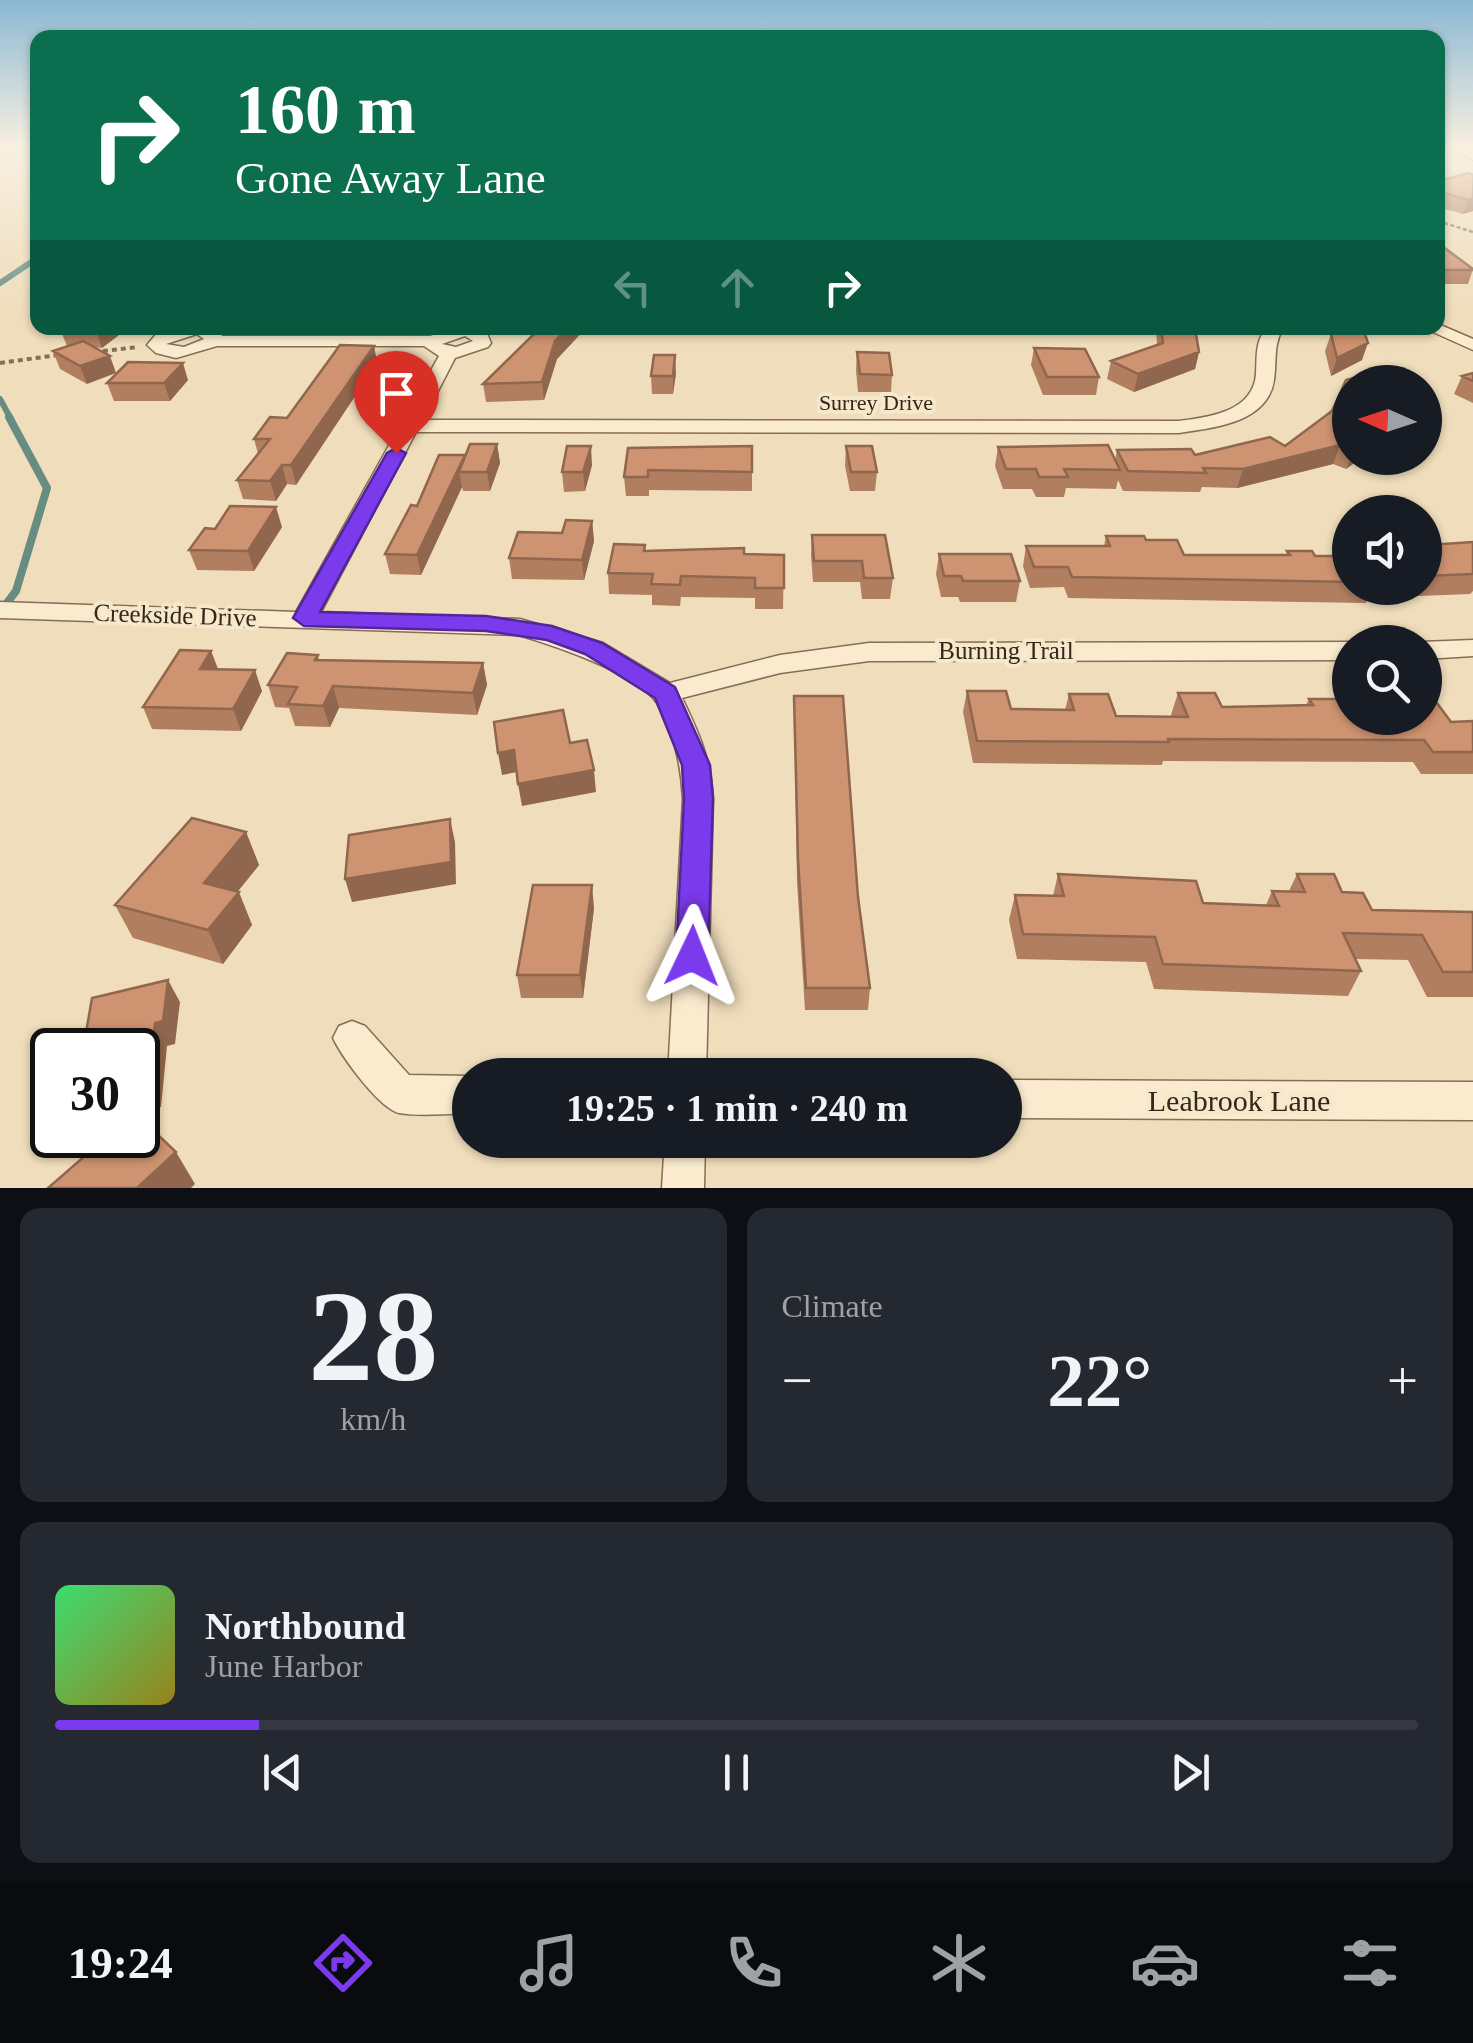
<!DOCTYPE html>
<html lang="en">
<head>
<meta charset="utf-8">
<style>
	body { margin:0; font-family:Georgia,serif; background:#242831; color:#f1f3f6; height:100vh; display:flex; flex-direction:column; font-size:38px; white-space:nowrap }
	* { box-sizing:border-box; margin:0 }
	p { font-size:32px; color:#9ea1a6 }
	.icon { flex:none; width:55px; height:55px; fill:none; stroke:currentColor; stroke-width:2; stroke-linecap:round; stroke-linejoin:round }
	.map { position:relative; height:1188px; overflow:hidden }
	.panel { display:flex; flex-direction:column; gap:20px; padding:20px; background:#0d0f14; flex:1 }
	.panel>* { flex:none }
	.guide { position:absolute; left:30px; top:30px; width:1415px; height:305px; border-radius:20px; box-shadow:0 2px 8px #0004; background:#0b6e4f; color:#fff; overflow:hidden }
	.needle { width:65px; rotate:273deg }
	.buttons { position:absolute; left:1332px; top:365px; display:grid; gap:20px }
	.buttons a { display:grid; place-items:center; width:110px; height:110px; border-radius:50%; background:#171b24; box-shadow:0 2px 8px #0004; font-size:50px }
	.speed { position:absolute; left:30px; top:1028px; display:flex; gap:20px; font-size:50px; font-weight:700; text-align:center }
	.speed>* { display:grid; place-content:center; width:130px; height:130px; border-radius:50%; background:#171b24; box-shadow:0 2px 8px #0004; line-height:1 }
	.speed .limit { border:5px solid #111; border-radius:15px; background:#fff; color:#111 }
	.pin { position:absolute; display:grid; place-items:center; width:85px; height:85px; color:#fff; margin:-102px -42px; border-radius:50% 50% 50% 0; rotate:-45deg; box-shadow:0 0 10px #0007 }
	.pin .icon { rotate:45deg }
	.me { position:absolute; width:110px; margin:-55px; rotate:2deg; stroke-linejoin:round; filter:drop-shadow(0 0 8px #0008) }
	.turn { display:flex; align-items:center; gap:35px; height:210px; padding:0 40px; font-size:45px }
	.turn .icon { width:130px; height:130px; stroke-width:2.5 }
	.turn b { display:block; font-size:70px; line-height:85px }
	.lanes { display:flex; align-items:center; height:95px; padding:0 40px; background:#0003; justify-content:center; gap:50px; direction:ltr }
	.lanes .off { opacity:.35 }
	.big { font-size:75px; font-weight:700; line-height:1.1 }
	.panel .widget { flex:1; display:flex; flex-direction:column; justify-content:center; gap:15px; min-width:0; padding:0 35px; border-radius:20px; background:#242831 }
	.panel .dial { align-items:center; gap:0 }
	.dial b { font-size:130px; line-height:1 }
	.song { display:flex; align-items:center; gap:30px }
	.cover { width:120px; height:120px; border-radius:15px; background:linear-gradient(135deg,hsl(140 70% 55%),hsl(50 70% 35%)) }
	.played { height:10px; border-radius:5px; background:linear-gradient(90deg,#7c3aed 15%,#363941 15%) }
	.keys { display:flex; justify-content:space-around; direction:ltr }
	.heat { display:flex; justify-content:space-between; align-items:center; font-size:55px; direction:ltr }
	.panel .tiles { flex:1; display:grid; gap:20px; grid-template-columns:1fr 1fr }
	.widget:last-child { grid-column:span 2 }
	.trip { position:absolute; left:452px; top:1058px; width:570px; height:100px; border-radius:50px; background:#171b24; box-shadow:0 2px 8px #0004; font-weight:700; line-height:100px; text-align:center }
	.tabs { display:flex; height:160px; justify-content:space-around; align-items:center; background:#090b0e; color:#9ea1a6 }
	.tabs .icon { width:70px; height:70px }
	.tabs .active { color:#7c3aed }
	.tabs b { font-size:45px; color:#f1f3f6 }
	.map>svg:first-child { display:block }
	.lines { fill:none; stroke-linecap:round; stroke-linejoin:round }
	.stream-far2 { stroke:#678d82; stroke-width:5 }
	.stream-far1 { stroke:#678d82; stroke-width:6 }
	.stream { stroke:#678d82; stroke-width:8 }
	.street-casing { stroke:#866d55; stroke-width:3 }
	.path-far1 { stroke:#866d55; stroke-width:2.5; stroke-dasharray:4 2.5; stroke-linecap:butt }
	.path { stroke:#866d55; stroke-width:4; stroke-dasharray:5 4; stroke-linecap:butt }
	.street { fill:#faebce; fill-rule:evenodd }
	.wall { fill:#b17e60 }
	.shaded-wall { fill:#90674e }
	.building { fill:#ce9370; stroke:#90674e; stroke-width:2.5 }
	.route { fill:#7c3aed; stroke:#51269a; stroke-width:2.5 }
	.labels { text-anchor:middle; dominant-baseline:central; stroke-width:8; stroke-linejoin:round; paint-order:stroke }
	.far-street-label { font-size:22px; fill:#35261a; stroke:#f6e8cb }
	.street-label { font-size:25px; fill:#35261a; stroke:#f6e8cb }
	.near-street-label { font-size:30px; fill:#35261a; stroke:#f6e8cb }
</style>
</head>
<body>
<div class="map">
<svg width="1473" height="1188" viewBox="0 0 1473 1188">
	<rect width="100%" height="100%" fill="#efddbb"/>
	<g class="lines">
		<path class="stream-far2" d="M23 267 38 257"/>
		<path class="stream-far1" d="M0 283 27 265
			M0 399 11 419"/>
		<path class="stream" d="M0 612 16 591 47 488 9 417"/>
		<defs>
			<path id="street" d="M1454 147 1473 150V160Z
				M1438 324 1473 339V350L1424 328H1438Z
				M179 328 219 329 222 336H430L457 328 486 331 491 343 488 347 455 358 423 420 1179 421C1209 417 1253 412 1256 374 1257 356 1255 343 1266 328H1283C1273 346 1277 360 1274 380 1268 423 1213 428 1179 433L416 432 321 612 520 619 603 643 670 683 780 655 869 643 1350 642V660L869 661 780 673 682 698C699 733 711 760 713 799L706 1075H668L683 799C681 765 675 732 657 703 638 673 552 645 519 635L0 618V602L296 612 439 356 424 346H217L176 358 156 353 147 345 158 332ZM197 334 204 339 184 347 166 344ZM465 336 473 341 456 347 442 344Z
				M1473 640V656L1425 659V642H1421Z
				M352 1021 365 1026 409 1075 470 1076V1114C448 1113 421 1117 399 1113 379 1108 342 1057 333 1038L339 1026Z
				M1005 1080 1473 1082V1120L1005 1118Z
				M665 1140H705L704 1188H662Z"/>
		</defs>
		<use href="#street" class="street-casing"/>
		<path class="path-far1" d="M1438 221 1473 232"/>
		<path class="path" d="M94 352 138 347
			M0 363 58 355"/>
		<use href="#street" class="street"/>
	</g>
	<path class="wall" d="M1473 175V211L1463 214 1438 207V181Z
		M1438 243 1473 269 1468 284H1438Z
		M62 328H128L102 348 94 347 87 384 60 369 53 351 69 346H67L60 329Z
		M536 328H586L557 359 544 400 486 402 483 384 538 329Z
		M1156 328H1195L1199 352 1195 369 1134 392 1107 379 1111 361 1157 345Z
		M1331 334 1362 360 1331 376 1325 351Z
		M374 346 377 363 296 485 287 484 276 501 243 499 237 480 258 454 254 439 287 418Z
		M1034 348 1099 377 1096 395H1043L1031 365Z
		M857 352 892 375 891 392H858L856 370Z
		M676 373 673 394H652L651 376Z
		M1473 373V403L1454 394 1462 376Z
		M188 380 170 401H114L107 383Z
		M1350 382V458H1361L1346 469 1333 464 1237 488 1202 487 1200 492 1123 491 1118 480 1116 489 1066 488 1064 497H1036L1032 489H1003L995 466 998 447 1115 460 1117 450 1195 455 1285 446 1332 411Z
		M497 444 500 463 490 491H463L462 487 421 575 390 574 385 554 417 506 465 455Z
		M752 446V491L649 490V496H626L624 477Z
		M846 446 877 472 875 491H850L845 466Z
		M592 465 585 491 564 492 562 472Z
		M592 521 594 541 584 580 512 579 509 558Z
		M282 527 254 571 197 570 189 550 215 529Z
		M812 535 893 578 890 599H862L860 582H813L811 555Z
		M1106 536 1146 540 1184 555H1286L1287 551 1315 556H1350V588H1425L1426 545 1473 542V591L1470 594 1368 598 1366 603 1068 598 1064 587 1030 588 1023 566 1026 546H1104Z
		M645 545V551L784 555 783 609H755V598L681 597 680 606 652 605V595L609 594 608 573Z
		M939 554 1020 581 1016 602H960L958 597H941L936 574Z
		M211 651 218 669 262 691 241 731 152 729 143 707Z
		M318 655 319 660 483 663 487 685 477 715 339 708 330 727 295 726 289 708 275 707 268 685Z
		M967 691 1011 709 1065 710 1069 694 1116 716 1172 717 1171 715 1178 693 1222 707 1306 705 1309 699 1451 722 1473 721V774H1421L1413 762 1163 761 1162 765 973 763 963 712Z
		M794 696 858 897 870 988 868 1010H805L797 882Z
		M246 832 259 865 238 891 252 925 223 964 133 938 115 905Z
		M1058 874 1203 903 1266 905 1272 891H1289L1297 874 1342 892 1372 910 1473 912V997H1427L1408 960 1356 959 1361 971 1348 996 1154 989 1146 962 1017 959 1009 920 1015 895 1053 896Z
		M594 908 583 998H521L517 975Z"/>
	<path class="shaded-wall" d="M1473 198V211L1463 214 1468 200Z
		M100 328H128L102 348 96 330Z
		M568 328H586L557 359 544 400 542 382 555 341Z
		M1368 343 1362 360 1331 376 1337 358Z
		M374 346 377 363 296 485 291 465Z
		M1199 352 1195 369 1134 392 1138 374Z
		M675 355 676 373 673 394V376Z
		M110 356 116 373 87 384 80 366Z
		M183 363 188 380 170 401 164 383Z
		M497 444 500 463 490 491 487 472Z
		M1340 445 1333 464 1237 488 1243 469Z
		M591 446 592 465 585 491 583 472Z
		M465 455 459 472 462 487 421 575 417 555Z
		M1351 458H1361L1346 469Z
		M282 465 287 484 276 501 270 481Z
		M276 507 282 527 254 571 248 551Z
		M592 521 594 541 584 580 582 560Z
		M211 651 219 672 200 669Z
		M483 663 487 685 477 715 473 693Z
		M255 670 262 691 241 731 233 709Z
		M333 686 339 708 330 727 323 706Z
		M514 750 517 772 502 775 498 753Z
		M594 770 596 792 522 806 518 784Z
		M450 819 455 842 456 884 352 902 345 879Z
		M246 832 259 865 218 916 204 883Z
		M592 885 594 908 583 998 580 975Z
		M239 892 252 925 223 964 208 930Z
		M168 980 180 1002 175 1044 167 1046 161 1107 138 1113V1087Z
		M176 1152 195 1184 191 1188H137Z"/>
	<path class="building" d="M1469 173 1473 175V198L1468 200 1438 191V181Z
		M1438 243 1473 269V270H1438Z
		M62 328H100L96 330 60 329Z
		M540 328H568L555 341 542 382 483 384Z
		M1161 328H1195L1199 352 1138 374 1111 361 1163 343Z
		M1344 328H1363L1368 343 1337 358 1331 334Z
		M83 341 110 356 80 366 53 351Z
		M340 345 374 346 291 465H282L270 481 237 480 270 439H254L270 417 287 418Z
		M1034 348 1085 349 1099 377H1047Z
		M857 352 889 353 892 375 860 374Z
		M654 355H675L673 376H651Z
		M128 362 183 363 164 383H107Z
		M1377 371 1380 382H1350V449L1340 445 1243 469 1203 468 1206 473 1128 471 1117 450 1191 449 1195 455 1270 437 1285 446 1332 411 1346 380Z
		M1473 373V381L1462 376Z
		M470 444H497L487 472H459Z
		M1108 445 1120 470 1064 469 1068 477H1039L1036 469H1006L998 447Z
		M567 446H591L583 472H562Z
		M752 446V472L648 470V477H624L628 448Z
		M846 446H872L877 472H851Z
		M439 455H465L417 555 385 554 411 505 417 506Z
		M230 506 276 507 248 551 189 550 205 528 215 529Z
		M566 520 592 521 582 560 509 558 518 532 562 533Z
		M812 535H885L893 578H864L862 561H814Z
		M1106 536H1144L1146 540H1177L1184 555H1290L1287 551H1312L1315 556H1350V582L1072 577 1068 567H1034L1026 546H1110Z
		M1473 542V574L1425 576V552L1432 551 1426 545Z
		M614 544 645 545 644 551 744 548V554L784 555V588H755V578L681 576 680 585 651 584 653 574 608 573Z
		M939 554H1011L1020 581H963L961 576H944Z
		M180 650 211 651 200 669 255 670 233 709 143 707Z
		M287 653 318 655 315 660 483 663 473 693 333 686 323 706 288 704 297 687 268 685Z
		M967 691H1006L1011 709 1074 710 1069 694H1108L1116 716 1188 717 1178 693H1215L1222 707 1313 705 1309 699H1350V718H1425V699H1434L1451 722 1473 721V752H1433L1424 740 1168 739 1169 742 977 741Z
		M794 696H843L858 897 870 988H806L798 859Z
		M563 710 570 743 587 740 594 770 518 784 514 750 498 753 494 722Z
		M192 818 246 832 204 883 239 892 208 930 115 905Z
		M450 819 451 862 345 879 349 835Z
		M1058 874 1196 881 1203 903 1279 906 1272 891 1305 892 1297 874H1334L1342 892 1363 893 1372 910 1473 912V972H1443L1422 935 1343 933 1361 971 1163 964 1155 937 1023 934 1015 895 1064 896Z
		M533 885H592L580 975H517Z
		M168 980 163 1021 155 1023 148 1085 138 1087V1050H83L92 998Z
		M138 1116 176 1152 137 1188H48L109 1135H138Z"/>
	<linearGradient id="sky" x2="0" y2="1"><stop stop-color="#8bb8d4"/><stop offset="0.47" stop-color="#f8f0e0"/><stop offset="1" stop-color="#f8f0e0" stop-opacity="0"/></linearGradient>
	<rect width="1473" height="314" fill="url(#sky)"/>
	<path class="route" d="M396 448 406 453 320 612 486 616 552 626 602 643 675 687 710 765 713 799 708 956 703 966 692 970 681 966 676 956 684 799 682 765 655 698 585 654 547 640 486 631 304 626 293 618 387 453Z"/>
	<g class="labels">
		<g class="far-street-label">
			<text x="876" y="402">Surrey Drive</text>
		</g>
		<g class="street-label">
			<text transform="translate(175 615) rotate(2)">Creekside Drive</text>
			<text x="1006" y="650">Burning Trail</text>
		</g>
		<g class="near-street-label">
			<text x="1239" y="1100">Leabrook Lane</text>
		</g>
	</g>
</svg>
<div class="buttons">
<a><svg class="needle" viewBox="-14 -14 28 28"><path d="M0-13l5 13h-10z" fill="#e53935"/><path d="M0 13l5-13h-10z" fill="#9ea1a6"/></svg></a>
<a><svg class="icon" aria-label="sound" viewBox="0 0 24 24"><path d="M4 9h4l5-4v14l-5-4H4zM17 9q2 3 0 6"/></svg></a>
<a><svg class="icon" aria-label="search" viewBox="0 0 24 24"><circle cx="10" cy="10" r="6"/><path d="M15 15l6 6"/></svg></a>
</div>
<div class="speed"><div class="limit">30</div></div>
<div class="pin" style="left:396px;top:453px;background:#d93025"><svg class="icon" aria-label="arrive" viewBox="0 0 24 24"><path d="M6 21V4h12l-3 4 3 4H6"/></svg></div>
<svg class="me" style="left:692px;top:956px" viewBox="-20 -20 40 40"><path d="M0-17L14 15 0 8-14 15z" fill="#7c3aed" stroke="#fff" stroke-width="4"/></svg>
<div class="trip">19:25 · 1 min · 240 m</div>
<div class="guide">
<div class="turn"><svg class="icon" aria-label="right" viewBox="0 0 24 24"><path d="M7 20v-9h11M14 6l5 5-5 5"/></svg><div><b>160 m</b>Gone Away Lane</div></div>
<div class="lanes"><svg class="icon off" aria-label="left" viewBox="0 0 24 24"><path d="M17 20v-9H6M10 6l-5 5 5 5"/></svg><svg class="icon off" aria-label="ahead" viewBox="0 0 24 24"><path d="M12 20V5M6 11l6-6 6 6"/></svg><svg class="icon" aria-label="right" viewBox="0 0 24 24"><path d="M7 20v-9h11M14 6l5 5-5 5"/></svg></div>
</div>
</div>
<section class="panel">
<div class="tiles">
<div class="widget dial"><b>28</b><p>km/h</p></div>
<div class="widget"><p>Climate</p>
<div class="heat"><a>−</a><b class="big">22°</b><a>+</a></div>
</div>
<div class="widget">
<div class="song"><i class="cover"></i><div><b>Northbound</b><p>June Harbor</p></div></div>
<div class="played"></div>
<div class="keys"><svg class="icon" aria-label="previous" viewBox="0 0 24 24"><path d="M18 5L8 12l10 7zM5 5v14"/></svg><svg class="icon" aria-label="pause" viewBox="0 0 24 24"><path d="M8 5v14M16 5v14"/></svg><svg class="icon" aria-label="next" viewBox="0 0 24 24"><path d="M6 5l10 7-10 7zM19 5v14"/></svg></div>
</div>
</div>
</section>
<nav class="tabs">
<b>19:24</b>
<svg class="icon active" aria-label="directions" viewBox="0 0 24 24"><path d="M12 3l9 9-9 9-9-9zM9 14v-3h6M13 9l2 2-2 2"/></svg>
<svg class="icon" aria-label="music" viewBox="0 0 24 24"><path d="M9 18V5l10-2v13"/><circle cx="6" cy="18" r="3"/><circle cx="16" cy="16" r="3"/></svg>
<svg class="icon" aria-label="phone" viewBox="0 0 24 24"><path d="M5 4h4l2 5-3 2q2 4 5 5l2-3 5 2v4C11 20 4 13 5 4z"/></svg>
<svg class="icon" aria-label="climate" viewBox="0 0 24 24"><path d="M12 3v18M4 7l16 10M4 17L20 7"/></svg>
<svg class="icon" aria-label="car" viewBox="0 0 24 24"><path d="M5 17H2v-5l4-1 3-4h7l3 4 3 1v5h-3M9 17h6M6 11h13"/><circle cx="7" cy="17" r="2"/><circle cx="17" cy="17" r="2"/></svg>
<svg class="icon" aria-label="filters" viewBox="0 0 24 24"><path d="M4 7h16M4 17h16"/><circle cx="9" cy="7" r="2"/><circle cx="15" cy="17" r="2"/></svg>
</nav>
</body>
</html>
